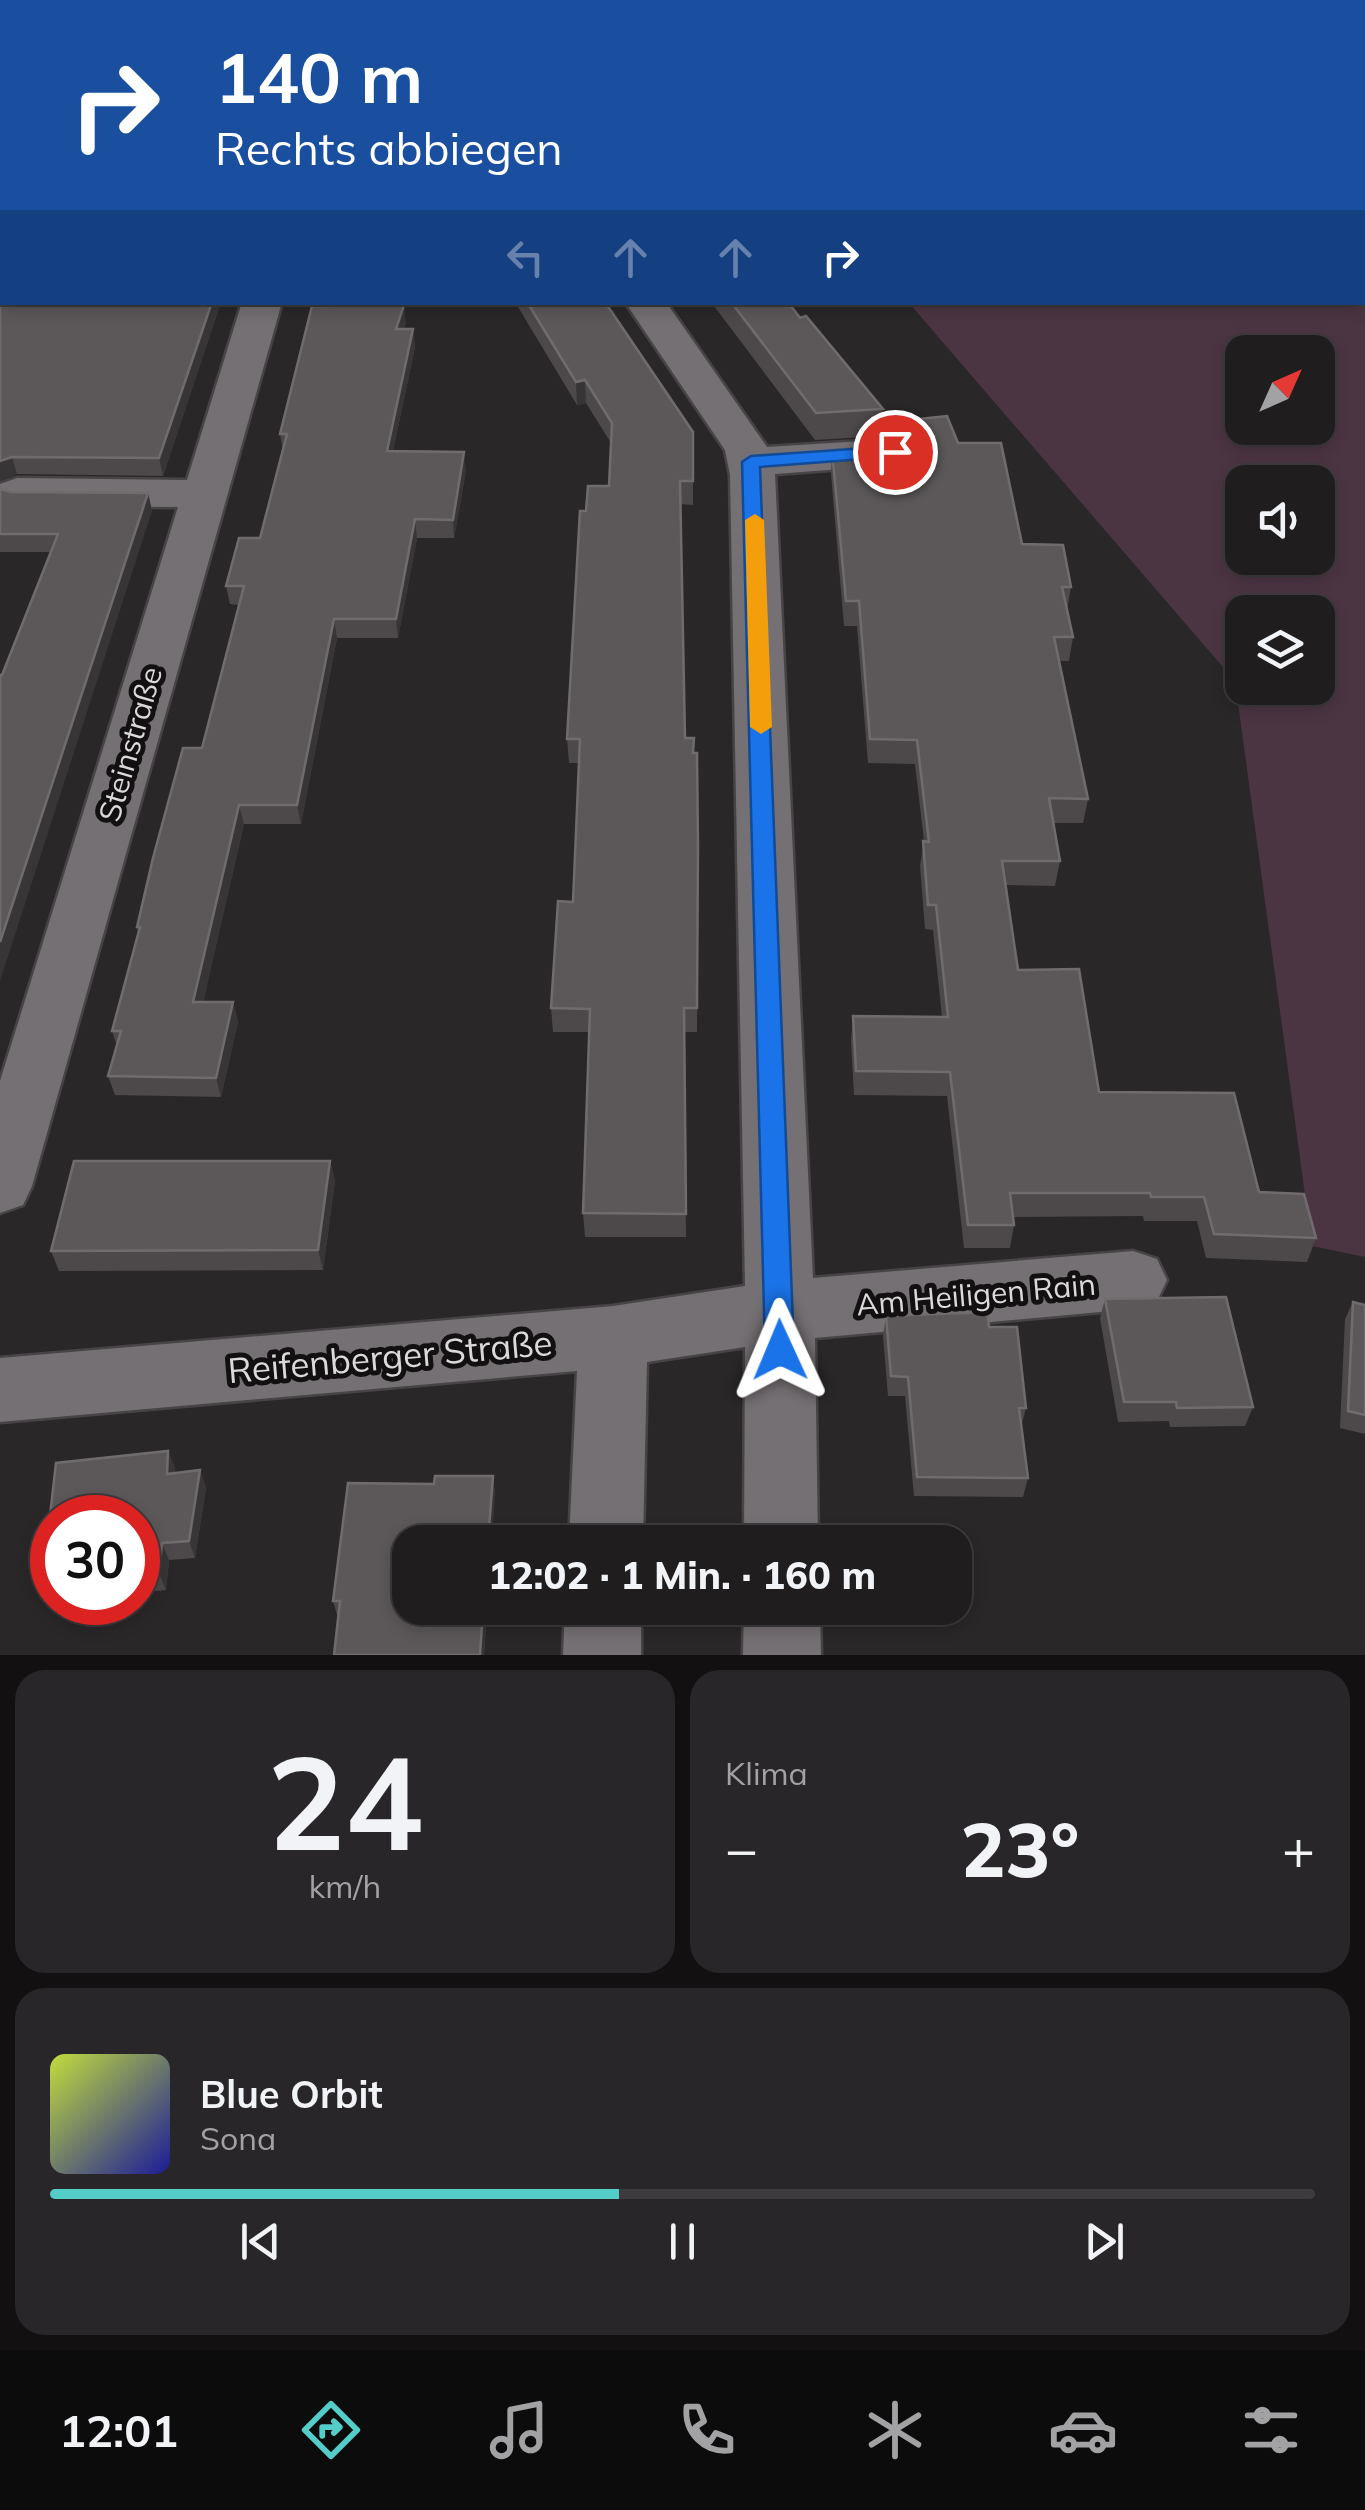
<!DOCTYPE html>
<html lang="de">
<head>
<meta charset="utf-8">
<style>
	body { margin:0; font-family:Mulish,sans-serif; background:#282628; color:#f1f3f6; height:100vh; display:flex; flex-direction:column; font-size:38px; white-space:nowrap }
	* { box-sizing:border-box; margin:0 }
	p { font-size:32px; color:#a2a2a4 }
	.icon { flex:none; width:55px; height:55px; fill:none; stroke:currentColor; stroke-width:2; stroke-linecap:round; stroke-linejoin:round }
	.map { position:relative; height:1655px; overflow:hidden }
	.drawer { display:flex; flex-direction:column; gap:15px; padding:15px; background:#121011; flex:1 }
	.drawer>* { flex:none }
	.top-card { position:absolute; left:0px; top:0px; width:1365px; height:305px; box-shadow:0 5px 15px #0003,0 0 0 2px #3d3b3d; background:#1a4fa0; color:#fff; overflow:hidden }
	.needle { width:65px; rotate:45deg }
	.fabs { position:absolute; left:1225px; top:335px; display:grid; gap:20px }
	.fabs a { display:grid; place-items:center; width:110px; height:110px; border-radius:20px; background:#201d1f; box-shadow:0 5px 15px #0003,0 0 0 2px #3d3b3d; font-size:50px }
	.speed { position:absolute; left:30px; top:1495px; display:flex; gap:20px; font-size:50px; font-weight:700; text-align:center }
	.speed>* { display:grid; place-content:center; width:130px; height:130px; border-radius:50%; background:#201d1f; box-shadow:0 5px 15px #0003,0 0 0 2px #3d3b3d; line-height:1 }
	.speed .limit { border:15px solid #d22; background:#fff; color:#111 }
	.pin { position:absolute; display:grid; place-items:center; width:85px; height:85px; color:#fff; margin:-42px; border:5px solid #fff; border-radius:50%; box-shadow:0 2px 10px #0007 }
	.me { position:absolute; width:110px; margin:-55px; rotate:359deg; stroke-linejoin:round; filter:drop-shadow(0 0 8px #0008) }
	.turn { display:flex; align-items:center; gap:35px; height:210px; padding:0 50px; font-size:45px }
	.turn .icon { width:130px; height:130px; stroke-width:2.5 }
	.turn b { display:block; font-size:70px; line-height:85px }
	.lanes { display:flex; align-items:center; height:95px; padding:0 50px; background:#0003; justify-content:center; gap:50px; direction:ltr }
	.lanes .off { opacity:.35 }
	.big { font-size:75px; font-weight:800; line-height:1.1 }
	.drawer .tile { flex:1; display:flex; flex-direction:column; justify-content:center; gap:15px; min-width:0; padding:0 35px; border-radius:30px; background:#282628 }
	.drawer .dial { align-items:center; gap:0 }
	.dial b { font-size:130px; line-height:1 }
	.song { display:flex; align-items:center; gap:30px }
	.cover { width:120px; height:120px; border-radius:15px; background:linear-gradient(135deg,hsl(70 70% 55%),hsl(240 70% 35%)) }
	.played { height:10px; border-radius:5px; background:linear-gradient(90deg,#54cdc8 45%,#3d3b3d 45%) }
	.keys { display:flex; justify-content:space-around; direction:ltr }
	.heat { display:flex; justify-content:space-between; align-items:center; font-size:55px; direction:ltr }
	.drawer .tiles { flex:1; display:grid; gap:15px; grid-template-columns:1fr 1fr }
	.tile:last-child { grid-column:span 2 }
	.trip { position:absolute; left:392px; top:1525px; width:580px; height:100px; border-radius:30px; background:#201d1f; box-shadow:0 5px 15px #0003,0 0 0 2px #3d3b3d; font-weight:800; line-height:100px; text-align:center }
	.tabs { display:flex; height:160px; justify-content:space-around; align-items:center; background:#0d0c0c; color:#a2a2a4 }
	.tabs .icon { width:70px; height:70px }
	.tabs .active { color:#54cdc8 }
	.tabs b { font-size:45px; color:#f1f3f6 }
	.map>svg:first-child { display:block }
	.green { fill:#4c3543; fill-rule:evenodd }
	.lines { fill:none; stroke-linecap:round; stroke-linejoin:round }
	.minor-casing { stroke:#474446; stroke-width:5 }
	.major-casing { stroke:#474446; stroke-width:5 }
	.path { stroke:#858284; stroke-width:4; stroke-dasharray:1 5; stroke-linecap:butt }
	.minor { fill:#757073; fill-rule:evenodd }
	.major { fill:#ac6296; fill-rule:evenodd }
	.wall { fill:#4d494b }
	.shaded-wall { fill:#383537 }
	.building { fill:#5c585a; stroke:#706c6e; stroke-width:2.5 }
	.route { fill:#1a73e8; stroke:#114b97; stroke-width:2.5 }
	.slow { fill:#f59e0b }
	.labels { text-anchor:middle; dominant-baseline:central; stroke-width:10; stroke-linejoin:round; paint-order:stroke }
	.street-label { font-size:30px; fill:#dcd9db; stroke:#121011 }
	.near-street-label { font-size:35px; fill:#dcd9db; stroke:#121011 }
</style>
</head>
<body>
<div class="map">
<svg width="1365" height="1655" viewBox="0 0 1365 1655">
	<rect width="100%" height="100%" fill="#2a2729"/>
	<path class="green" d="M1363 290 1365 292V1257L1312 1246 1235 681 909 303 1362 302ZM1242 352H1318V428H1242ZM1242 482H1318V558H1242ZM1242 612H1318V688H1242Z"/>
	<g class="lines">
		<defs>
			<path id="minor" d="M1362 66H1365L1362 88Z
				M0 105 2 106V127H0Z
				M1362 169 1365 170V194H1362Z
				M242 302H282L32 1186 23 1205 0 1213V1081L178 507 17 506 1 502 0 484 17 478 187 480Z
				M625 302H666L767 447 895 439 911 443 917 452 911 461 895 465 775 474 813 1278 1133 1251 1157 1259 1167 1280 1157 1301 1133 1309 815 1338 818 1542H744L745 1347 647 1362 643 1542H569L577 1371 0 1422V1358L613 1306 745 1286 730 475 725 450Z
				M565 1608H641V1655H563Z
				M744 1608H820L821 1655H743Z"/>
			<path id="major" d="M585 0H644L645 2H587Z
				M1362 188H1365V211H1362Z"/>
		</defs>
		<use href="#minor" class="minor-casing"/>
		<use href="#major" class="major-casing"/>
		<path class="path" d="M820 0 834 2"/>
		<use href="#minor" class="minor"/>
		<use href="#major" class="major"/>
	</g>
	<path class="wall" d="M0 71H2V105L0 104Z
		M2 302H221L163 476 17 474 0 481Z
		M515 302H605L693 432V505L680 504 685 738 694 753 698 845 697 1032H684L686 1237H585L583 1213 589 1032H553L551 1008 573 902 579 763H569L567 739 586 511 609 486 611 443 586 403 577 405Z
		M711 302H788L883 409 881 436 815 440Z
		M406 323 404 329H413L415 347 393 451 466 471 454 538H417L398 638H337L301 824H244L203 1002H233L238 1022 221 1097 115 1095 108 1076 117 1046 112 1031 138 933 137 927 202 748 239 605 230 604 226 586 260 538 283 451 280 434Z
		M918 419 958 443 1022 544 1071 587 1067 610 1073 637 1069 661H1060L1088 799 1083 823H1053L1060 861 1055 886 1006 885 1018 970 1099 1092 1259 1192 1316 1238 1307 1262 1206 1258 1197 1221H1144L1143 1216 1013 1217 1014 1225 1010 1248H964L947 1096 854 1095 851 1041 853 1016 942 1017 933 930 925 929 920 866 924 841 915 764 868 763 857 626H844L831 474 832 450 914 441 916 439Z
		M0 489 11 492 148 493 152 511 2 675 51 552H0Z
		M330 1161 335 1181 323 1270 59 1271 51 1251Z
		M1105 1299 1253 1407 1245 1426 1170 1427 1169 1421 1118 1422 1100 1318Z
		M1353 1302 1365 1305V1434L1340 1428 1345 1319Z
		M886 1316 989 1327 1026 1408 1021 1427 1028 1478 1023 1497 914 1496 905 1396H888L883 1336Z
		M168 1451 175 1468V1473L200 1470 206 1488 195 1558 169 1560 166 1590 138 1593V1518H52V1602H50L42 1585 56 1463Z
		M493 1476 495 1494 410 1608H487L484 1655H334L338 1618 333 1601 434 1484Z"/>
	<path class="shaded-wall" d="M212 302H221L163 476 159 458Z
		M404 305 406 323 398 347 396 329Z
		M413 329 415 347 389 470 387 451Z
		M585 380 586 403 577 405 576 382Z
		M464 452 466 471 454 538 453 520Z
		M12 457 17 474 0 481V461Z
		M148 493 152 511 0 981V942Z
		M415 519 417 538 398 638 396 619Z
		M334 619 337 638 301 824 297 805Z
		M239 805 244 824 199 1021 193 1002Z
		M233 1002 238 1022 221 1097 216 1078Z
		M330 1161 335 1181 323 1270 318 1250Z
		M168 1451 175 1468 174 1491 167 1474Z
		M200 1470 206 1488 195 1558 189 1541Z
		M493 1476 495 1494 492 1542H488Z
		M162 1543 169 1560 166 1590 159 1573Z
		M483 1608H487L484 1655H480Z"/>
	<path class="building" d="M0 71H2V91L0 90Z
		M0 219H2V302H212L159 458 12 457 0 461Z
		M527 302H605L693 432V481H680L685 738H694L693 753H697L698 845 697 1008H684L686 1214 583 1213 590 1009 551 1008 558 901 573 902 580 739H567L580 511H586L588 486H609L612 423 585 380 576 382Z
		M731 302H788L800 318 806 316 883 409 816 413Z
		M404 305 396 329H413L387 451 464 452 453 520 415 519 396 619H334L297 805H239L193 1002H233L216 1078 108 1076 121 1031H112L140 927H137L153 858 183 748H202L244 586H226L239 538H260L287 434H280L312 306Z
		M947 416 958 443H1001L1022 544 1063 545 1071 587H1062L1073 637H1054L1088 799 1049 798 1060 861H1002L1018 970 1079 969 1099 1092 1234 1093 1259 1192 1304 1194 1316 1238 1214 1234 1204 1197H1151L1150 1193H1010L1014 1225H968L950 1072 856 1071 853 1016 948 1017 936 905H928L923 841 929 842 917 740 870 739 859 601H846L832 450 914 441 922 430 918 419Z
		M0 489 11 492 148 493 0 942V675H2L58 534H0Z
		M74 1161H330L318 1250 51 1251Z
		M1226 1297 1253 1407 1177 1408 1176 1402H1124L1105 1299Z
		M1353 1302 1365 1305V1415L1348 1411Z
		M987 1312 989 1327H1017L1026 1408H1019L1028 1478 917 1477 908 1377 891 1376 886 1316Z
		M168 1451 167 1474 200 1470 189 1541 162 1543 159 1573 138 1575V1518H52V1584L42 1585 56 1463Z
		M435 1476H493L488 1542H410V1608H483L480 1655H334L340 1601H333L348 1483 434 1484Z"/>
	<path class="route" d="M895 446 902 448V456L760 467 794 1350 790 1359 780 1362 770 1359 765 1350 742 462 751 456Z"/>
	<path class="slow" d="M755 514 764 520 772 727 761 734 750 727 745 520Z"/>
	<g class="labels">
		<g class="street-label">
			<text transform="translate(130 744) rotate(-74)">Steinstraße</text>
			<text transform="translate(976 1294) rotate(-5)">Am Heiligen Rain</text>
		</g>
		<g class="near-street-label">
			<text transform="translate(390 1356) rotate(-5)">Reifenberger Straße</text>
		</g>
	</g>
</svg>
<div class="fabs">
<a><svg class="needle" viewBox="-14 -14 28 28"><path d="M0-13l5 13h-10z" fill="#e53935"/><path d="M0 13l5-13h-10z" fill="#a2a2a4"/></svg></a>
<a><svg class="icon" aria-label="sound" viewBox="0 0 24 24"><path d="M4 9h4l5-4v14l-5-4H4zM17 9q2 3 0 6"/></svg></a>
<a><svg class="icon" aria-label="layers" viewBox="0 0 24 24"><path d="M12 4l9 5-9 5-9-5zM3 14l9 5 9-5"/></svg></a>
</div>
<div class="speed"><div class="limit">30</div></div>
<div class="pin" style="left:895px;top:452px;background:#d93025"><svg class="icon" aria-label="arrive" viewBox="0 0 24 24"><path d="M6 21V4h12l-3 4 3 4H6"/></svg></div>
<svg class="me" style="left:780px;top:1350px" viewBox="-20 -20 40 40"><path d="M0-17L14 15 0 8-14 15z" fill="#1a73e8" stroke="#fff" stroke-width="4"/></svg>
<div class="trip">12:02 · 1 Min. · 160 m</div>
<div class="top-card">
<div class="turn"><svg class="icon" aria-label="right" viewBox="0 0 24 24"><path d="M7 20v-9h11M14 6l5 5-5 5"/></svg><div><b>140 m</b>Rechts abbiegen</div></div>
<div class="lanes"><svg class="icon off" aria-label="left" viewBox="0 0 24 24"><path d="M17 20v-9H6M10 6l-5 5 5 5"/></svg><svg class="icon off" aria-label="ahead" viewBox="0 0 24 24"><path d="M12 20V5M6 11l6-6 6 6"/></svg><svg class="icon off" aria-label="ahead" viewBox="0 0 24 24"><path d="M12 20V5M6 11l6-6 6 6"/></svg><svg class="icon" aria-label="right" viewBox="0 0 24 24"><path d="M7 20v-9h11M14 6l5 5-5 5"/></svg></div>
</div>
</div>
<section class="drawer">
<div class="tiles">
<div class="tile dial"><b>24</b><p>km/h</p></div>
<div class="tile"><p>Klima</p>
<div class="heat"><a>−</a><b class="big">23°</b><a>+</a></div>
</div>
<div class="tile">
<div class="song"><i class="cover"></i><div><b>Blue Orbit</b><p>Sona</p></div></div>
<div class="played"></div>
<div class="keys"><svg class="icon" aria-label="previous" viewBox="0 0 24 24"><path d="M18 5L8 12l10 7zM5 5v14"/></svg><svg class="icon" aria-label="pause" viewBox="0 0 24 24"><path d="M8 5v14M16 5v14"/></svg><svg class="icon" aria-label="next" viewBox="0 0 24 24"><path d="M6 5l10 7-10 7zM19 5v14"/></svg></div>
</div>
</div>
</section>
<nav class="tabs">
<b>12:01</b>
<svg class="icon active" aria-label="directions" viewBox="0 0 24 24"><path d="M12 3l9 9-9 9-9-9zM9 14v-3h6M13 9l2 2-2 2"/></svg>
<svg class="icon" aria-label="music" viewBox="0 0 24 24"><path d="M9 18V5l10-2v13"/><circle cx="6" cy="18" r="3"/><circle cx="16" cy="16" r="3"/></svg>
<svg class="icon" aria-label="phone" viewBox="0 0 24 24"><path d="M5 4h4l2 5-3 2q2 4 5 5l2-3 5 2v4C11 20 4 13 5 4z"/></svg>
<svg class="icon" aria-label="climate" viewBox="0 0 24 24"><path d="M12 3v18M4 7l16 10M4 17L20 7"/></svg>
<svg class="icon" aria-label="car" viewBox="0 0 24 24"><path d="M5 17H2v-5l4-1 3-4h7l3 4 3 1v5h-3M9 17h6M6 11h13"/><circle cx="7" cy="17" r="2"/><circle cx="17" cy="17" r="2"/></svg>
<svg class="icon" aria-label="filters" viewBox="0 0 24 24"><path d="M4 7h16M4 17h16"/><circle cx="9" cy="7" r="2"/><circle cx="15" cy="17" r="2"/></svg>
</nav>
</body>
</html>
